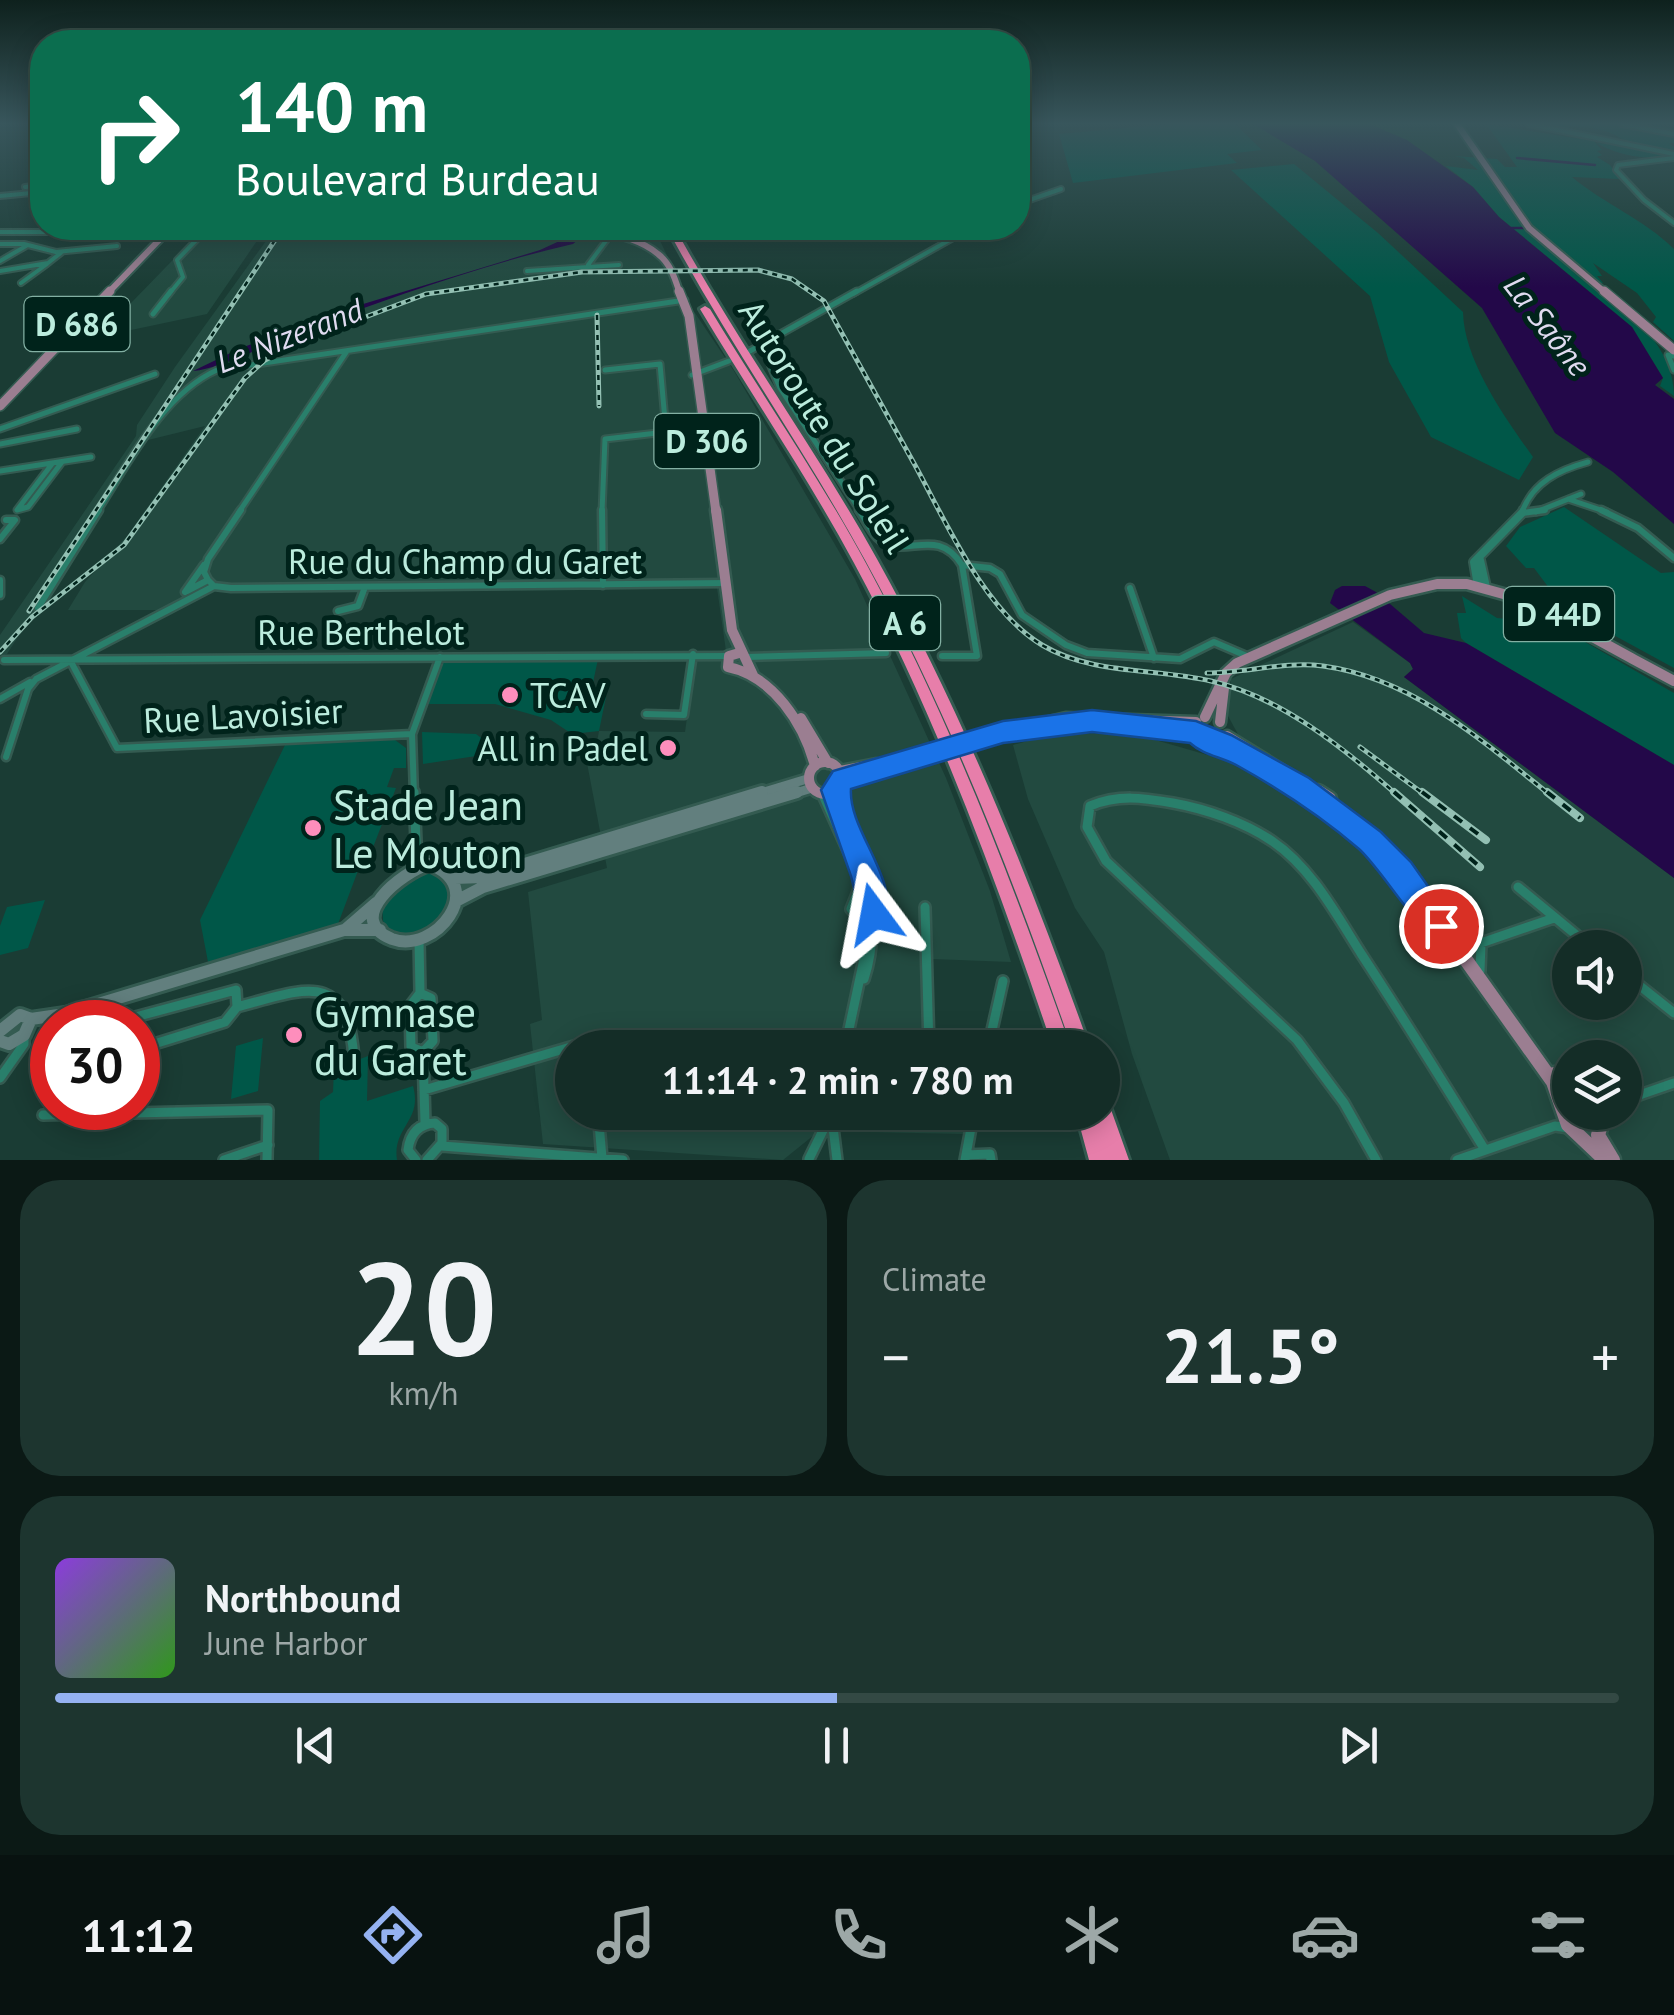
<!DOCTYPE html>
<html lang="en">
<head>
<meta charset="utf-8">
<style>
	body { margin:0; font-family:"PT Sans",sans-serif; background:#1d352f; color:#f1f3f6; height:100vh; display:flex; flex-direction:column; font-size:38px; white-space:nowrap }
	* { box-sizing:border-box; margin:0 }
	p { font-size:32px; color:#9da8a7 }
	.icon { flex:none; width:55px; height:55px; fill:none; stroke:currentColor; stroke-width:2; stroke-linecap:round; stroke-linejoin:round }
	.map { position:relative; height:1160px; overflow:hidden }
	.details { display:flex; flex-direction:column; gap:20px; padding:20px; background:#0b1915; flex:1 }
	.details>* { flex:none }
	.top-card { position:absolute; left:30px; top:30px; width:1000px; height:210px; border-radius:40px; box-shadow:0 5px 25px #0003,0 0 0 2px #334944; background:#0b6e4f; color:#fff; overflow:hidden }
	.buttons { position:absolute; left:1552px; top:930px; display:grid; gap:20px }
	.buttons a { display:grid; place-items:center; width:90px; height:90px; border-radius:50%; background:#142d27; box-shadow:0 5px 25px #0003,0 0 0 2px #334944; font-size:50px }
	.speed { position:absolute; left:30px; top:1000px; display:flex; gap:20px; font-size:50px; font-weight:700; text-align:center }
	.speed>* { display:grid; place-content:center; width:130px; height:130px; border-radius:50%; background:#142d27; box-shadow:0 5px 25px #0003,0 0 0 2px #334944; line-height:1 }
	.speed .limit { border:15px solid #d22; background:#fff; color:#111 }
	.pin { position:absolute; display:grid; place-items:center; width:85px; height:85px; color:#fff; margin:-42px; border:5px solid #fff; border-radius:50%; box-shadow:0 2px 10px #0007 }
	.me { position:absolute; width:110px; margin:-55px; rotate:347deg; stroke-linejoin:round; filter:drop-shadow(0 0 8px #0008) }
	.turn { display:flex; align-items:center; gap:35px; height:210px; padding:0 40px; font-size:45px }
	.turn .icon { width:130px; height:130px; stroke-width:2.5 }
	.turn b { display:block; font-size:70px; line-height:85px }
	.big { font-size:75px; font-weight:700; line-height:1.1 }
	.details .tile { flex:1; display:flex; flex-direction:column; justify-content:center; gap:15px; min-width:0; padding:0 35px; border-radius:40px; background:#1d352f }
	.details .dial { align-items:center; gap:0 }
	.dial b { font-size:130px; line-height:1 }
	.song { display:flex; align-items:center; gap:30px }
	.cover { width:120px; height:120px; border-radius:15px; background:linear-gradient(135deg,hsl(270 70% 55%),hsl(110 70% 35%)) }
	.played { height:10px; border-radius:5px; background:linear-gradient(90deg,#95b2f1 50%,#334944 50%) }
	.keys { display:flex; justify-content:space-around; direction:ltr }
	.heat { display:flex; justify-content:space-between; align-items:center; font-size:55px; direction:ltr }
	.details .tiles { flex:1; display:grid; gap:20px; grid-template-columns:1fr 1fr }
	.tile:last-child { grid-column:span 2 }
	.trip { position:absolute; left:555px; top:1030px; width:565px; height:100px; border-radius:50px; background:#142d27; box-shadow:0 5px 25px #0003,0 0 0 2px #334944; font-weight:700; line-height:100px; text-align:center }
	.dock { display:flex; height:160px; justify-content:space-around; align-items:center; background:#081210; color:#9da8a7 }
	.dock .icon { width:70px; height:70px }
	.dock .current { color:#95b2f1 }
	.dock b { font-size:45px; color:#f1f3f6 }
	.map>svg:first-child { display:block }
	.built { fill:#224a40; fill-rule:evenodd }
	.green { fill:#005748 }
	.water { fill:#230849 }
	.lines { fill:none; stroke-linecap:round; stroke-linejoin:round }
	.stream { stroke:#230849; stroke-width:2.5 }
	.minor-far3-casing { stroke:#345b51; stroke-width:8 }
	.minor-far2-casing { stroke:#345b51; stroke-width:9 }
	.minor-far1-casing { stroke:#345b51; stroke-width:11 }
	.minor-casing { stroke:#345b51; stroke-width:14 }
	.tertiary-casing { stroke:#345b51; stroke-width:12 }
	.secondary-far1-casing { stroke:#345b51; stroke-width:14 }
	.secondary-casing { stroke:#345b51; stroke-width:18 }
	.primary-far3-casing { stroke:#345b51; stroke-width:10 }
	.primary-far2-casing { stroke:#345b51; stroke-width:12 }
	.primary-far1-casing { stroke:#345b51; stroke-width:15 }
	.primary-casing { stroke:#345b51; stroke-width:19 }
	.motorway-casing { stroke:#345b51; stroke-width:6 }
	.minor-far3 { stroke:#297f6b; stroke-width:4 }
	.minor-far2 { stroke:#297f6b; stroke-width:5 }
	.minor-far1 { stroke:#297f6b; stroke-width:6 }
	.minor { stroke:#297f6b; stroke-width:9 }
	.tertiary { stroke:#297f6b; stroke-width:8 }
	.secondary-far1 { stroke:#627f7e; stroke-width:9 }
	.secondary { stroke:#627f7e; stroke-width:12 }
	.primary-far3 { stroke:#9b7e91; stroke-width:6 }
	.primary-far2 { stroke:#9b7e91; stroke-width:9 }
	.primary-far1 { stroke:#9b7e91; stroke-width:10 }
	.primary { stroke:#9b7e91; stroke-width:14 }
	.motorway { fill:#e77eaa; fill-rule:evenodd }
	.rail-far1-casing { stroke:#93c0b3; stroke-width:5 }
	.rail-casing { stroke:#93c0b3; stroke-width:8 }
	.rail-far1 { stroke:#00231b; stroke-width:2.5; stroke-dasharray:5; stroke-linecap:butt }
	.rail { stroke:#00231b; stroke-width:4; stroke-dasharray:10; stroke-linecap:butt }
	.primary-bridge-casing { stroke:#345b51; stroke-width:15; stroke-linecap:butt }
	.primary-bridge { stroke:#9b7e91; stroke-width:10 }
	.route { fill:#1a73e8; stroke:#114b97; stroke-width:2.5 }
	.poi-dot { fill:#fe8ebc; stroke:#00231b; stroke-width:4 }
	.labels { text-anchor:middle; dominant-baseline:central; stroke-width:10; stroke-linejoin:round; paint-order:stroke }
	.shield { fill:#00231b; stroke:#83b0a3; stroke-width:2.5 }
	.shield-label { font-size:32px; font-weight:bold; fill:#bbecdd }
	.far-water-label { font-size:32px; font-style:italic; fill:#dfdbf0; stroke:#00231b }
	.street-label { font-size:35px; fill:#bbecdd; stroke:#00231b }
	.poi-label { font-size:35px; fill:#bbecdd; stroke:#00231b; text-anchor:start }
	.near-poi-label { font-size:42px; fill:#bbecdd; stroke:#00231b; text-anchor:start }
</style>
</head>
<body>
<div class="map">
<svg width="1674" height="1160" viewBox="0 0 1674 1160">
	<rect width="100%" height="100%" fill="#1a3c34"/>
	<path class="built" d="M205 228H654L693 310 734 371 855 579 946 778 990 891 1011 962 932 959 934 1047 572 1048V1112L968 1113 963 1134 819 1131 783 1160 543 1144 530 1024 542 1020 528 892 607 868 587 763H593L599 731 685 732 695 659 727 658 716 581 226 583 162 610H68L85 582 128 535 205 426 144 441 7 654 0 656V635L136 436 137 425 175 367 271 234H283L285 230Z
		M198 234 261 235 207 314 98 337Z
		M1353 622 1410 663 1413 669 1404 677 1674 878V1160H1170L1132 1054 1104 952 1075 908 1028 799 1013 745 1052 734 1131 733 1232 762 1240 738 1227 714 1231 679ZM1570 948H1625V1002H1570ZM1570 1058H1625V1112H1570Z"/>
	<path class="green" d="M1169 124H1235L1262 150 1227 154 1237 163 1073 183 1059 134Z
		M1486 124 1594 141 1602 150 1597 151 1602 155 1597 157 1610 165 1620 179 1572 177C1604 204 1644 219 1674 249V341L1653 322 1656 317 1637 293 1593 263 1602 276H1597L1603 283H1597C1630 314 1674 346 1674 396L1660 386 1663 378 1632 327 1499 217 1473 187 1446 166 1478 170 1464 158 1454 156 1497 159 1505 167H1517Z
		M1541 124H1619L1656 129 1659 128 1652 124 1674 129V143H1669L1674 147V157C1644 159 1622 157 1596 143L1657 148 1627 144C1614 129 1589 127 1570 126L1565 133Z
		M1294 164 1378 233 1463 312C1464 361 1506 419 1533 457L1519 480 1431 437 1389 362 1370 296 1231 170Z
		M1564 507 1661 573 1674 572V668L1564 608 1534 568H1526L1506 546 1520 527Z
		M1462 596 1497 618 1552 623 1674 693V765L1466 643 1461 638 1457 613H1466Z
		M598 659 590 697H606L599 731 572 734 551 720 495 704H426L444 660Z
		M422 732 476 734 488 743 483 755 423 764Z
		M395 740 406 748V768H394L387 787 396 788 365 868H359L338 924 208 962 200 920 285 745Z
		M435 870 453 891C444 918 425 946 392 932L383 921 382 905 411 873Z
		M45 900 28 948 0 955V926L7 907Z
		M263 1038 258 1091 231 1099 236 1046Z
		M368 1056 367 1101 413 1086C423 1121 392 1127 397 1160H319L320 1101 333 1092 334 1069Z"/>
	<path class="water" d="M1253 124H1370L1407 140 1473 187 1499 217 1632 327 1663 378 1655 385 1674 399V524L1613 472 1555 433 1482 308 1315 161Z
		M579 232 580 238 573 244C481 265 390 298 301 331 271 342 222 369 193 371L241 348 360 305 540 250Z
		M1342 586H1365L1376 592 1424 633 1466 643 1674 765V878L1404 677 1413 669 1410 663 1330 603 1335 590Z"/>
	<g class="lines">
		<path class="stream" d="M1517 158 1595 165
			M1512 228H1524"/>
		<defs>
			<path id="minor-far3" d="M1529 124 1674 154
				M1622 124 1674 134
				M1674 158 1618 165 1616 170 1644 200 1674 223
				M25 187 42 185
				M0 196 42 192
				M1018 204 1061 189
				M0 232H150
				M169 232H437L453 228
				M0 244H24L56 252 117 246
				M0 261 26 246
				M588 265 611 234
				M0 271 48 263 62 252
				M527 271 619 265
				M21 283 47 264
				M169 294 183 277 177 260 204 232
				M853 294 971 228"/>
			<path id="minor-far2" d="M153 314 171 291
				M762 345 780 388 861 512
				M750 351 857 291
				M1674 356 1668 355 1674 370
				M692 375 729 361
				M0 429 155 374
				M0 444 77 429
				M52 464 17 510 28 507 62 462
				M0 471 91 457
				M1568 499 1607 512
				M97 512C128 464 163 394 217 370L685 300
				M239 512 347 351
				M602 512 605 439 666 432 660 364 605 370
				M1522 512C1533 482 1559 470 1588 462
				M1536 512 1581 494"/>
			<path id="minor-far1" d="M602 510 603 585
				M859 510C865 518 870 530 877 537 902 563 936 523 962 565L977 656H942
				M1523 510 1522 513 1545 510
				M1601 510 1638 528 1674 558
				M0 539 15 520H6
				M962 565 990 568 1000 574 1022 615 1066 645 1087 653 1180 659 1214 642 1249 657
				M0 580V595
				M208 580 214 586 231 588 725 583
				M208 580 204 572 208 559 241 510
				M1130 588 1154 658
				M187 591 208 580
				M185 592 204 565
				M38 608 99 510
				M338 611 358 606 365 587
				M747 657 886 653
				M4 660 729 656
				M70 660 117 748 412 734
				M0 699 30 682
				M646 714 684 715 693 654
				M6 757 28 689 36 679 214 586
				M835 791 836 795
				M414 795 412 734 440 657"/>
			<path id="minor" d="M414 792 417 866
				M836 792C858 854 886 913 864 979
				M822 793 858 873 859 889 851 909 861 920 868 940 845 1048
				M1518 887 1592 948
				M925 907 929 1048
				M419 939 420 993
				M1480 971 1481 943 1554 918
				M1625 974 1674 1013
				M420 993 410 1006 411 1047 423 1052
				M420 993 431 998 433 1041 423 1052
				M102 1004 124 1020 236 990 237 1007 225 1022 138 1049
				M237 1007C305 989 348 968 354 1059
				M988 1048 1003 981
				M423 1052 425 1123
				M0 1078 24 1044V1037
				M424 1090 591 1041V1048
				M1625 1100 1674 1083
				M598 1112 602 1158
				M43 1115 268 1110 267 1160
				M832 1119 837 1160
				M442 1146 623 1160
				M966 1155 990 1154 991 1160
				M809 1159 831 1114
				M224 1160 268 1145
				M416 1160 408 1150C410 1134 418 1124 435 1123L442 1129V1143L427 1160
				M965 1160 974 1112
				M1376 1160 1344 1103 1297 1040 1106 861 1087 827 1090 806C1119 794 1143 798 1173 803 1206 809 1244 822 1272 841 1312 868 1337 916 1362 955 1404 1019 1445 1085 1485 1150
				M1457 1160 1555 1126 1569 1128"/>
			<path id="tertiary" d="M1480 560 1486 587
				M1478 586 1474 562 1522 513"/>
			<path id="secondary-far1" d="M754 795 807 779
				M789 795 812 788"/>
			<path id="secondary" d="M429 864C490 886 435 955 392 939 342 919 402 872 429 864Z
				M455 878 482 877 762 792
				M458 900 483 887 797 792
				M346 929 376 903
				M0 1031 20 1015 31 1019 65 1014 344 930H380
				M0 1041 9 1044 24 1035 31 1019"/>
			<path id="primary-far3" d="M1457 124 1529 228 1607 294
				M163 228 149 235 160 236 170 229
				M476 228C526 229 618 220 658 254 671 264 675 279 680 294
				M107 294 163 236"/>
			<path id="primary-far2" d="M679 291 689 316 716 512
				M1604 291 1674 350
				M0 406 110 291"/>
			<path id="primary-far1" d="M716 510 732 630 753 675
				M739 653 729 656 728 667C773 676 804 724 815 766
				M1631 658 1674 681
				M1205 717 1226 673 1237 663 1390 595 1437 584H1467L1525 600 1633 659
				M801 718 828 763
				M1196 722V732L1207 742 1221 743 1310 795
				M1220 722 1224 688
				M1138 725 1196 732
				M1227 736 1322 795
				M982 738 1066 718 1196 722
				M809 778a16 16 0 1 1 32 0a16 16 0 1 1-32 0Z
				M840 771 876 764
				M842 780 931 754"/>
			<path id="primary" d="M1305 792 1325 804 1385 856 1419 894 1553 1082 1568 1125 1605 1160
				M1318 792 1329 799
				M1554 1074 1570 1092
				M1595 1112 1601 1125 1598 1135
				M1598 1135 1613 1160"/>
			<path id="motorway" d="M667 228H675C737 342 814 446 877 559 964 715 1030 880 1090 1048H1072C1014 880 950 715 865 560 803 447 728 342 667 228Z
				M705 306 710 309C762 395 820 478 868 567 951 721 1013 883 1071 1048H1053C997 882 937 717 854 563 807 476 751 394 700 309Z
				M1102 1102 1109 1104 1129 1160H1109L1106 1150 1109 1160H1089L1076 1112H1102Z"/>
		</defs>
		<use href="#minor-far3" class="minor-far3-casing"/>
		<use href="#minor-far2" class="minor-far2-casing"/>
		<use href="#minor-far1" class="minor-far1-casing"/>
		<use href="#minor" class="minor-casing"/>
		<use href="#tertiary" class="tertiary-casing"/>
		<use href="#secondary-far1" class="secondary-far1-casing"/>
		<use href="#secondary" class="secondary-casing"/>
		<use href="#primary-far3" class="primary-far3-casing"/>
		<use href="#primary-far2" class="primary-far2-casing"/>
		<use href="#primary-far1" class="primary-far1-casing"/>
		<use href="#primary" class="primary-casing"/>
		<use href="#motorway" class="motorway-casing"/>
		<use href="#minor-far3" class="minor-far3"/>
		<use href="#minor-far2" class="minor-far2"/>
		<use href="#minor-far1" class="minor-far1"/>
		<use href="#minor" class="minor"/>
		<use href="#tertiary" class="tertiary"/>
		<use href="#secondary-far1" class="secondary-far1"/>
		<use href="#secondary" class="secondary"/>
		<use href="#primary-far3" class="primary-far3"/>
		<use href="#primary-far2" class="primary-far2"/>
		<use href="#primary-far1" class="primary-far1"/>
		<use href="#primary" class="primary"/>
		<use href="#motorway" class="motorway"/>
		<defs>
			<path id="rail-far1" d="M597 315 599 406
				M29 611 283 228
				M0 652 32 617 124 545 245 378 265 360 294 344 426 294 582 272 758 270 792 279 824 301C855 356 885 412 916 467 947 524 985 611 1042 645 1092 675 1156 668 1211 681 1281 697 1345 749 1397 795
				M1207 673C1245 673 1285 661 1323 666 1412 678 1483 741 1550 795
				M1360 747 1425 795"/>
			<path id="rail" d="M1394 792 1480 867
				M1422 792 1486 840
				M1547 792 1580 818"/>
		</defs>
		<use href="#rail-far1" class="rail-far1-casing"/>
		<use href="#rail" class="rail-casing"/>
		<use href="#rail-far1" class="rail-far1"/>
		<use href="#rail" class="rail"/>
		<defs>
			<path id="primary-bridge" d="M931 754 982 738"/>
		</defs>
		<use href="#primary-bridge" class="primary-bridge-casing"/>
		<use href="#primary-bridge" class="primary-bridge"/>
	</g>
	<linearGradient id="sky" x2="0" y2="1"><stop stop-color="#0e211d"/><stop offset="0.43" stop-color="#38565c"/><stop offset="1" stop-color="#38565c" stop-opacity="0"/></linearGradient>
	<rect width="1674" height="287" fill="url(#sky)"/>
	<path class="route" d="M1092 710 1196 721 1231 735 1309 778 1381 832 1411 862 1456 926 1452 936 1441 941C1417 931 1383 871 1359 849 1322 817 1281 790 1238 766 1222 757 1203 755 1190 743L1092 732 1003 743 851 789C848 831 902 881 884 924L874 928 863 924 851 876 821 790 833 771 1003 721Z"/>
	<g class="poi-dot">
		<circle cx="510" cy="695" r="10"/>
		<circle cx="668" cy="748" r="10"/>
		<circle cx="313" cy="828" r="10"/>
		<circle cx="294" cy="1035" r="10"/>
	</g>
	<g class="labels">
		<g class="shield">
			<rect x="24.5" y="297" width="105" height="54" rx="8"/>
			<rect x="654.5" y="414" width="105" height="54" rx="8"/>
			<rect x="1504" y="587" width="110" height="54" rx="8"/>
			<rect x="870" y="596" width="70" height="54" rx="8"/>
		</g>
		<g class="shield-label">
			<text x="77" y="324">D 686</text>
			<text x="707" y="441">D 306</text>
			<text x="1559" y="614">D 44D</text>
			<text x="905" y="623">A 6</text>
		</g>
		<g class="far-water-label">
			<text transform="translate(1548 325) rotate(52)">La Saône</text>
			<text transform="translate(289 335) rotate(-21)">Le Nizerand</text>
		</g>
		<g class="street-label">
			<text transform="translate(825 426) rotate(58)">Autoroute du Soleil</text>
			<text x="465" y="561">Rue du Champ du Garet</text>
			<text x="361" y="632">Rue Berthelot</text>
			<text transform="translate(243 715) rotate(-3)">Rue Lavoisier</text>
		</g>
		<g class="poi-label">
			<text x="530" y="695">TCAV</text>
			<text x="648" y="748" text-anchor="end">All in Padel</text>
		</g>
		<g class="near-poi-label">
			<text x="333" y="804">Stade Jean<tspan x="333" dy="48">Le Mouton</tspan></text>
			<text x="314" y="1011">Gymnase<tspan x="314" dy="48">du Garet</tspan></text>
		</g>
	</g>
</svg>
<div class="buttons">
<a><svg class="icon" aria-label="sound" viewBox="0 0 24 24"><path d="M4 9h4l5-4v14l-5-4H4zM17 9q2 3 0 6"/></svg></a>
<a><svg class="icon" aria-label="layers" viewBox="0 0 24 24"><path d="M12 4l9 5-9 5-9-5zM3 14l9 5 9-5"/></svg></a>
</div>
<div class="speed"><div class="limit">30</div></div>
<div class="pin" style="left:1441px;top:926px;background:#d93025"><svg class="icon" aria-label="arrive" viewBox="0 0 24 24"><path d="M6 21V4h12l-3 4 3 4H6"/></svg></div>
<svg class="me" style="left:874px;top:914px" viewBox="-20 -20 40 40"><path d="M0-17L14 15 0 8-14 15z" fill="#1a73e8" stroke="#fff" stroke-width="4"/></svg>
<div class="trip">11:14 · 2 min · 780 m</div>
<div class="top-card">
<div class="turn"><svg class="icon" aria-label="right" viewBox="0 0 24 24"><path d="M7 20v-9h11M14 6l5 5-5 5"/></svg><div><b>140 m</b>Boulevard Burdeau</div></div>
</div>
</div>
<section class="details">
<div class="tiles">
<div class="tile dial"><b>20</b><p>km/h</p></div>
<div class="tile"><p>Climate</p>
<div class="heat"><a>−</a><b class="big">21.5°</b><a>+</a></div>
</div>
<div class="tile">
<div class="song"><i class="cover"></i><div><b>Northbound</b><p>June Harbor</p></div></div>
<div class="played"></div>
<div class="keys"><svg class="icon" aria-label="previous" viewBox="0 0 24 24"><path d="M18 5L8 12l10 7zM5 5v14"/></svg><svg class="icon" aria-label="pause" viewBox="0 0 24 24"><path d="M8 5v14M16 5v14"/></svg><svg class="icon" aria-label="next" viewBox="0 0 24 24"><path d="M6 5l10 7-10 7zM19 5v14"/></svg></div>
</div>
</div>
</section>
<nav class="dock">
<b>11:12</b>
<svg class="icon current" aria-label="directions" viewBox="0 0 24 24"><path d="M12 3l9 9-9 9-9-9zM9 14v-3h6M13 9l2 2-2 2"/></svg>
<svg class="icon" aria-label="music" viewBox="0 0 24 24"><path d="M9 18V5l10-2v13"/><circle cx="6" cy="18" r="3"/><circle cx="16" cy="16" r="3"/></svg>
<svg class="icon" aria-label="phone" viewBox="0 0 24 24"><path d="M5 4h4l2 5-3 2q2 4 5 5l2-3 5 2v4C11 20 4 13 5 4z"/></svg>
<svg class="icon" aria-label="climate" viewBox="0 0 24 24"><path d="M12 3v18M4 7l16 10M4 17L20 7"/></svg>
<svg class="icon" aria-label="car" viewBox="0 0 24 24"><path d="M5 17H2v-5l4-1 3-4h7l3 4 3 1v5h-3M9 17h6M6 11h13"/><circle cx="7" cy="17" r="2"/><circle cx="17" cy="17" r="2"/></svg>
<svg class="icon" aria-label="filters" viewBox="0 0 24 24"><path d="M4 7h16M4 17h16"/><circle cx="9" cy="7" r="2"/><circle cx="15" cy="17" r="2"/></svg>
</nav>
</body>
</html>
